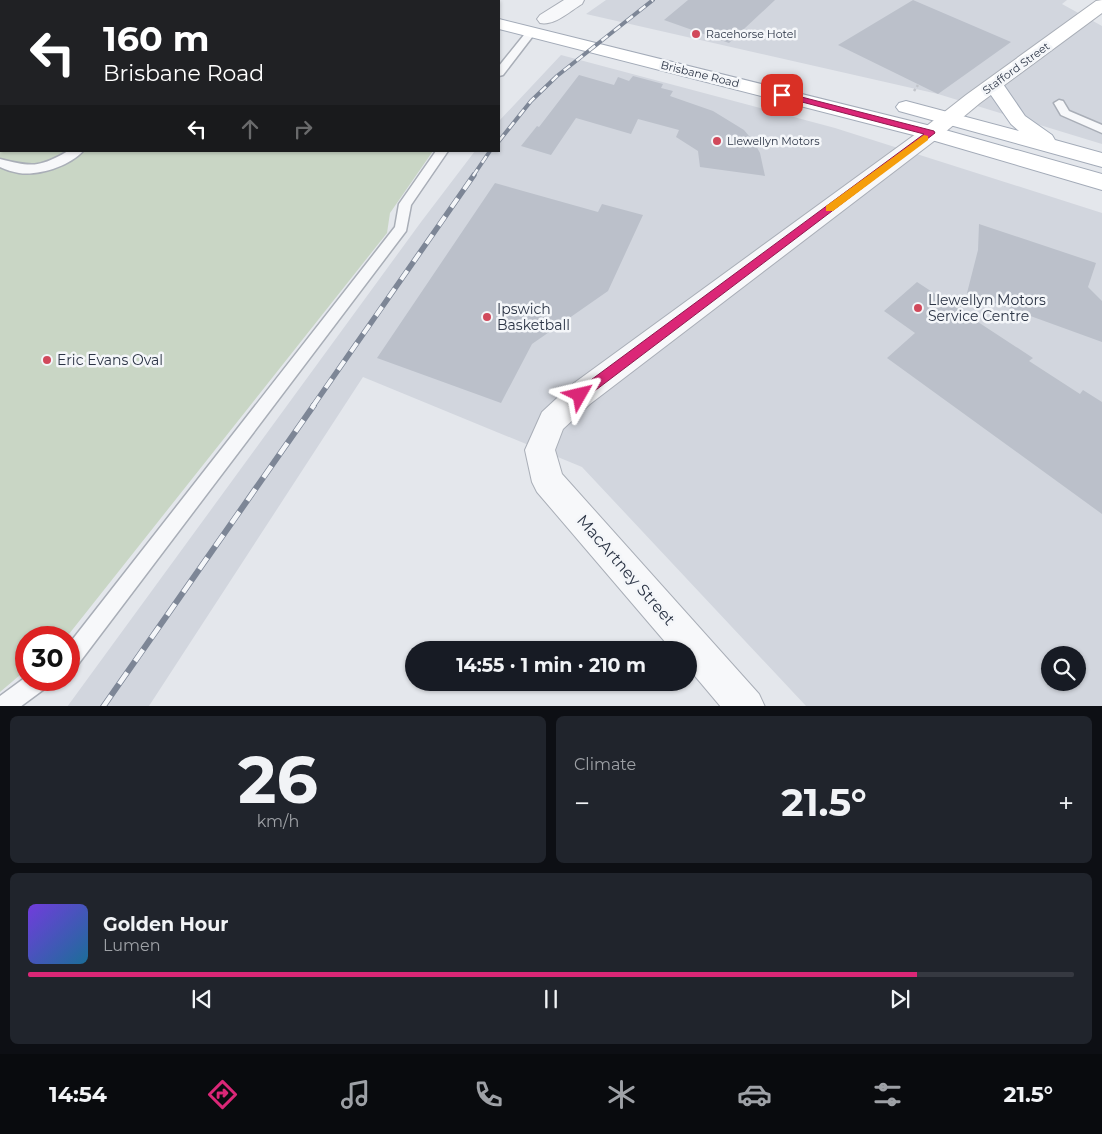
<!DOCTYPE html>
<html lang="en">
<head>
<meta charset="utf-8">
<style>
	body { margin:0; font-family:Montserrat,sans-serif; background:#20242c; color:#f1f3f6; height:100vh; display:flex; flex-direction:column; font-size:19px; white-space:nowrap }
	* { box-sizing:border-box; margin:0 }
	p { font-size:16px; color:#9ea1a6 }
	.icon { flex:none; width:28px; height:28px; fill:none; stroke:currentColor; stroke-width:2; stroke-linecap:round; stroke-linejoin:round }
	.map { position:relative; height:706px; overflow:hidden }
	.side { display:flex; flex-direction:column; gap:10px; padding:10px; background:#0d0f14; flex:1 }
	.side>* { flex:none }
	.banner { position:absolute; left:0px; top:0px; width:500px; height:152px; box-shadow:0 1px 4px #0004; background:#202124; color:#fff; overflow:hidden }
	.controls { position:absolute; left:1041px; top:646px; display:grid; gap:10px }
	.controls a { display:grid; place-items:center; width:45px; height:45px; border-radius:50%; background:#171b24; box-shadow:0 1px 4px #0004; font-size:25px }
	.speed { position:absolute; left:15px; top:626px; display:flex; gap:10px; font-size:25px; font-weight:700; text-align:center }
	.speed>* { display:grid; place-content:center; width:65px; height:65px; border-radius:50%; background:#171b24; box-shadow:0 1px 4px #0004; line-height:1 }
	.speed .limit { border:8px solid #d22; background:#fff; color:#111 }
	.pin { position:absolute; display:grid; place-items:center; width:42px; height:42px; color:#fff; margin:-21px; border-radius:10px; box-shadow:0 2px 8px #0006 }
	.me { position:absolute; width:55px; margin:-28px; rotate:53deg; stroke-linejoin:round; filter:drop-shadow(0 0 4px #0008) }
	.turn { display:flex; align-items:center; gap:18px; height:105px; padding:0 20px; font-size:22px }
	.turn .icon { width:65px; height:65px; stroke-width:2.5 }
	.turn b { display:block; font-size:35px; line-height:42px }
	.lanes { display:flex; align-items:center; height:48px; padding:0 20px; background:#0003; justify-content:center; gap:25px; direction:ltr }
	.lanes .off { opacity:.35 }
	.big { font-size:38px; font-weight:700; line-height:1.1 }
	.side .card { flex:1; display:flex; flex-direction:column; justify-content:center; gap:8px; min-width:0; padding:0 18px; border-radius:8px; background:#20242c }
	.side .dial { align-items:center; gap:0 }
	.dial b { font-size:65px; line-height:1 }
	.song { display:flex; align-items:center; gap:15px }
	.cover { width:60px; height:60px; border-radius:8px; background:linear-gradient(135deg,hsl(260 70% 55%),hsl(200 70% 35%)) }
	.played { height:5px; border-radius:2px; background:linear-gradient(90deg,#db2777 85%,#363941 85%) }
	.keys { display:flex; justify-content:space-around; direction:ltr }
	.heat { display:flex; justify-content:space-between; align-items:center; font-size:28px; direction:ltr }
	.side .tiles { flex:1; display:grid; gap:10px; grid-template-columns:1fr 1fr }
	.card:last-child { grid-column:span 2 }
	.trip { position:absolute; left:405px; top:641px; width:292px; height:50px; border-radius:25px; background:#171b24; box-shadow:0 1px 4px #0004; font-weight:700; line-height:50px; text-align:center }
	.dock { display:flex; height:80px; justify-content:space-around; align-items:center; background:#090b0e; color:#9ea1a6 }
	.dock .icon { width:35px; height:35px }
	.dock .active { color:#db2777 }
	.dock b { font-size:22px; color:#f1f3f6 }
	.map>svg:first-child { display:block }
	.built { fill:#d2d6de; fill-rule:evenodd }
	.green { fill:#c9d6c5 }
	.building { fill:#bbc0ca }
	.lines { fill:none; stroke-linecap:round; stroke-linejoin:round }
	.lane-casing { stroke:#a9aeb7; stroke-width:3 }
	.street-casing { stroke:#a9aeb7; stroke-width:2 }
	.secondary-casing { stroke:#a9aeb7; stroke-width:2 }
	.primary-casing { stroke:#a3abb8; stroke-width:2 }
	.path { stroke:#c2c5cb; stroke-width:2.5; stroke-dasharray:2.5 2.5; stroke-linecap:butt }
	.lane { fill:#f7f8fa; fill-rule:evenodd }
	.street { fill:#f7f8fa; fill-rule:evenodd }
	.secondary { fill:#fff; fill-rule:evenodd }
	.primary { fill:#fff; fill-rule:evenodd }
	.rail-far2-casing { stroke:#7d8696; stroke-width:4 }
	.rail-far1-casing { stroke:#7d8696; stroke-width:5.5 }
	.rail-casing { stroke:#7d8696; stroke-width:6 }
	.rail-far2 { stroke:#f4f6f9; stroke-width:2.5; stroke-dasharray:8; stroke-linecap:butt }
	.rail-far1 { stroke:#f4f6f9; stroke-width:4; stroke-dasharray:11; stroke-linecap:butt }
	.rail { stroke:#f4f6f9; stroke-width:4.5; stroke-dasharray:14; stroke-linecap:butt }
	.route { fill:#db2777; stroke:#8e194d }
	.slow { fill:#f59e0b }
	.poi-dot { fill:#d1495b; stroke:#f4f6f9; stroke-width:2 }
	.labels { text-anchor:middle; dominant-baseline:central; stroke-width:5; stroke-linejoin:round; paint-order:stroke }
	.far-poi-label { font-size:11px; fill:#2b3445; stroke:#f4f6f9; text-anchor:start }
	.far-street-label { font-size:11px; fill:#2b3445; stroke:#f4f6f9 }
	.poi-label { font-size:14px; fill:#2b3445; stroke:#f4f6f9; text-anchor:start }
	.near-street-label { font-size:16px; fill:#2b3445; stroke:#f4f6f9 }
</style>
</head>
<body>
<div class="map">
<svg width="1102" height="707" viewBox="0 0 1102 707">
	<rect width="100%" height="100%" fill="#e4e7ec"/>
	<path class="built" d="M606 0H1067L1062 4 1102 26V144L938 94 586 14Z
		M561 55 835 128 1102 213V706H806L582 467 363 377 149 706 67 707 421 222 475 151H499V121ZM1050 655H1078V682H1050Z"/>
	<path class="green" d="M0 0 345 1H1V151H433L390 213 387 233 69 634 65 637 26 638V670L0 692Z"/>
	<path class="building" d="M688 0H775L729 43 664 20Z
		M913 0 1011 42 938 94 838 45Z
		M579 75 614 85 618 77 629 81 633 76 663 84 661 88 673 91 670 96 713 111 744 130 754 142 760 153 765 176 700 167 698 151 676 137 679 130 638 119 631 134 576 118 551 155 521 146 537 126 539 127Z
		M495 183 598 212 602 204 643 215 608 291 532 344 501 403 377 358Z
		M979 224 1096 263 1088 287 1102 301V342L967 293 978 250Z
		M917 282 1033 358 1029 361 1080 394 1083 390 1102 402V514L887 358 915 333 884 311Z"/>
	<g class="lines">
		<defs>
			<path id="lane" d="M531 29 536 32 503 75 499 76V66L528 30Z
				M1059 100 1063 101 1069 111 1102 125V133L1061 115 1054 103Z
				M68 151H83C70 166 38 176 19 173 13 172 6 170 0 167V159C31 167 39 168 68 151Z
				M436 151H448L411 205 406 231 76 667 69 670V644L395 227 399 204Z
				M26 677V680H50L47 687 20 707H0V696Z"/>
			<path id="street" d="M564 0H584L582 4C570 11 555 26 540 23L537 19 540 15Z
				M931 126 938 128 941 133 938 138 590 404 563 429 555 450 562 474 759 694 765 707H721L689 669V650H672L537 492 532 482 525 450 542 412 570 386 924 128Z"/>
			<path id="secondary" d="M1102 0V13L980 103 938 138 931 140 924 138 921 133 924 128 966 95 1096 1Z"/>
			<path id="primary" d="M394 0H415V1H394Z
				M460 0H481V1H460Z
				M499 19 931 126 1102 174V190L925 138 499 29Z
				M994 79 1001 81 1025 116 1052 135 1055 140 1102 153V167L899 111 896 107 899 103 906 101 1019 131 1011 124 984 85 987 81Z"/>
		</defs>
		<use href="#lane" class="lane-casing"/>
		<use href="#street" class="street-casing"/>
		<use href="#secondary" class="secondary-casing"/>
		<use href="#primary" class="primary-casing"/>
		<path class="path" d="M134 0 136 1
			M914 91 918 85"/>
		<use href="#lane" class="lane"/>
		<use href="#street" class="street"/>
		<use href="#secondary" class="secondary"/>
		<use href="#primary" class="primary"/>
		<defs>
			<path id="rail-far2" d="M499 141 531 101 557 76 653 0
				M473 176 490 151"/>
			<path id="rail-far1" d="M313 406 474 175"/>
			<path id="rail" d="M103 707 314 405"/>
		</defs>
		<use href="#rail-far2" class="rail-far2-casing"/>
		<use href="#rail-far1" class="rail-far1-casing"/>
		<use href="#rail" class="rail-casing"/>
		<use href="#rail-far2" class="rail-far2"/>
		<use href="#rail-far1" class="rail-far1"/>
		<use href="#rail" class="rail"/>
	</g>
	<path class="route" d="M782 92 934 131 935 133 584 399 580 400 576 399 574 395 576 391 924 134 779 96V93Z"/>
	<path class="slow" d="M924 135 928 136V140L833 211H826V206Z"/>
	<g class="poi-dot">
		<circle cx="696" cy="34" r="5"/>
		<circle cx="717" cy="141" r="5"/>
		<circle cx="918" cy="308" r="5"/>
		<circle cx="487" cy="317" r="5"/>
		<circle cx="47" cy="360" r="5"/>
	</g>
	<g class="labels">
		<g class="far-poi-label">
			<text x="706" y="34">Racehorse Hotel</text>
			<text x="727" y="141">Llewellyn Motors</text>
		</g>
		<g class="far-street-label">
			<text transform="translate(1016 68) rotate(-36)">Stafford Street</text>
			<text transform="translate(700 74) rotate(14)">Brisbane Road</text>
		</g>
		<g class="poi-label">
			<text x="928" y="300">Llewellyn Motors<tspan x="928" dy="16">Service Centre</tspan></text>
			<text x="497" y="309">Ipswich<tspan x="497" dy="16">Basketball</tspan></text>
			<text x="57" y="360">Eric Evans Oval</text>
		</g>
		<g class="near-street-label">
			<text transform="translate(626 570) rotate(49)">MacArtney Street</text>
		</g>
	</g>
</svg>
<div class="controls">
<a><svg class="icon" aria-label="search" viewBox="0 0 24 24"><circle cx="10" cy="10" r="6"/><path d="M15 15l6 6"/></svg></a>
</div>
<div class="speed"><div class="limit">30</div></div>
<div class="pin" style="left:782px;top:95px;background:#d93025"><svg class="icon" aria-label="arrive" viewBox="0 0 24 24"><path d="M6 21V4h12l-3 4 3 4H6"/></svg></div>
<svg class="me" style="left:580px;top:395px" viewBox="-20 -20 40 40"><path d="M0-17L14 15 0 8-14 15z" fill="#db2777" stroke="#fff" stroke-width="4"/></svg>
<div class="trip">14:55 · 1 min · 210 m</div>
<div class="banner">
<div class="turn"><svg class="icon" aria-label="left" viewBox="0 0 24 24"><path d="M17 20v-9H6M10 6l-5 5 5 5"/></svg><div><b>160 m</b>Brisbane Road</div></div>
<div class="lanes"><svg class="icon" aria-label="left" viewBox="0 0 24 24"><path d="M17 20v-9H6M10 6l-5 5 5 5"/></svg><svg class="icon off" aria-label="ahead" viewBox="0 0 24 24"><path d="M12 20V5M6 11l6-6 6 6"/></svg><svg class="icon off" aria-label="right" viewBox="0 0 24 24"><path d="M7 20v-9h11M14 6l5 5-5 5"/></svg></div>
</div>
</div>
<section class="side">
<div class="tiles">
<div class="card dial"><b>26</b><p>km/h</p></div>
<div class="card"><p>Climate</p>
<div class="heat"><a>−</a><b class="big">21.5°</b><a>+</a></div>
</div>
<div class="card">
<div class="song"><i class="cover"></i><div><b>Golden Hour</b><p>Lumen</p></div></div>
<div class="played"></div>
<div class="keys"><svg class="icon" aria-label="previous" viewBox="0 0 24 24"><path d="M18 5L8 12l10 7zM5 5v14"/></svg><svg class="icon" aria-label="pause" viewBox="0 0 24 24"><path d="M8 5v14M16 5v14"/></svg><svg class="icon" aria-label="next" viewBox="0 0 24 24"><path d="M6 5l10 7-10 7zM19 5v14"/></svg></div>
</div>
</div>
</section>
<nav class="dock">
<b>14:54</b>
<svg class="icon active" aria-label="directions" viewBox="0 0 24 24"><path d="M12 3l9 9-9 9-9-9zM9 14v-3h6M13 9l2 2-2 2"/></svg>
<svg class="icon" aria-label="music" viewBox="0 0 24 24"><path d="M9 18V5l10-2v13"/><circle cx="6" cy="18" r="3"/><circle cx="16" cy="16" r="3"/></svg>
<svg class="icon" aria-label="phone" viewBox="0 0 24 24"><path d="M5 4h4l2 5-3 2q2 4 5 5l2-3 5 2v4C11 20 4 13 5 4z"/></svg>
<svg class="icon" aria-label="climate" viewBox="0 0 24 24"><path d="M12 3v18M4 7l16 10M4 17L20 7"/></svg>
<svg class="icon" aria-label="car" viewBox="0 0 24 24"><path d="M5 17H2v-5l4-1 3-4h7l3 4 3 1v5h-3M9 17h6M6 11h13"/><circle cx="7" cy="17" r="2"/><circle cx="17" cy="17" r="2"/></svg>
<svg class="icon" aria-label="filters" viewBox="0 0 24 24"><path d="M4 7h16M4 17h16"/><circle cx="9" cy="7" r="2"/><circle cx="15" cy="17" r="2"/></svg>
<b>21.5°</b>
</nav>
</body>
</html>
